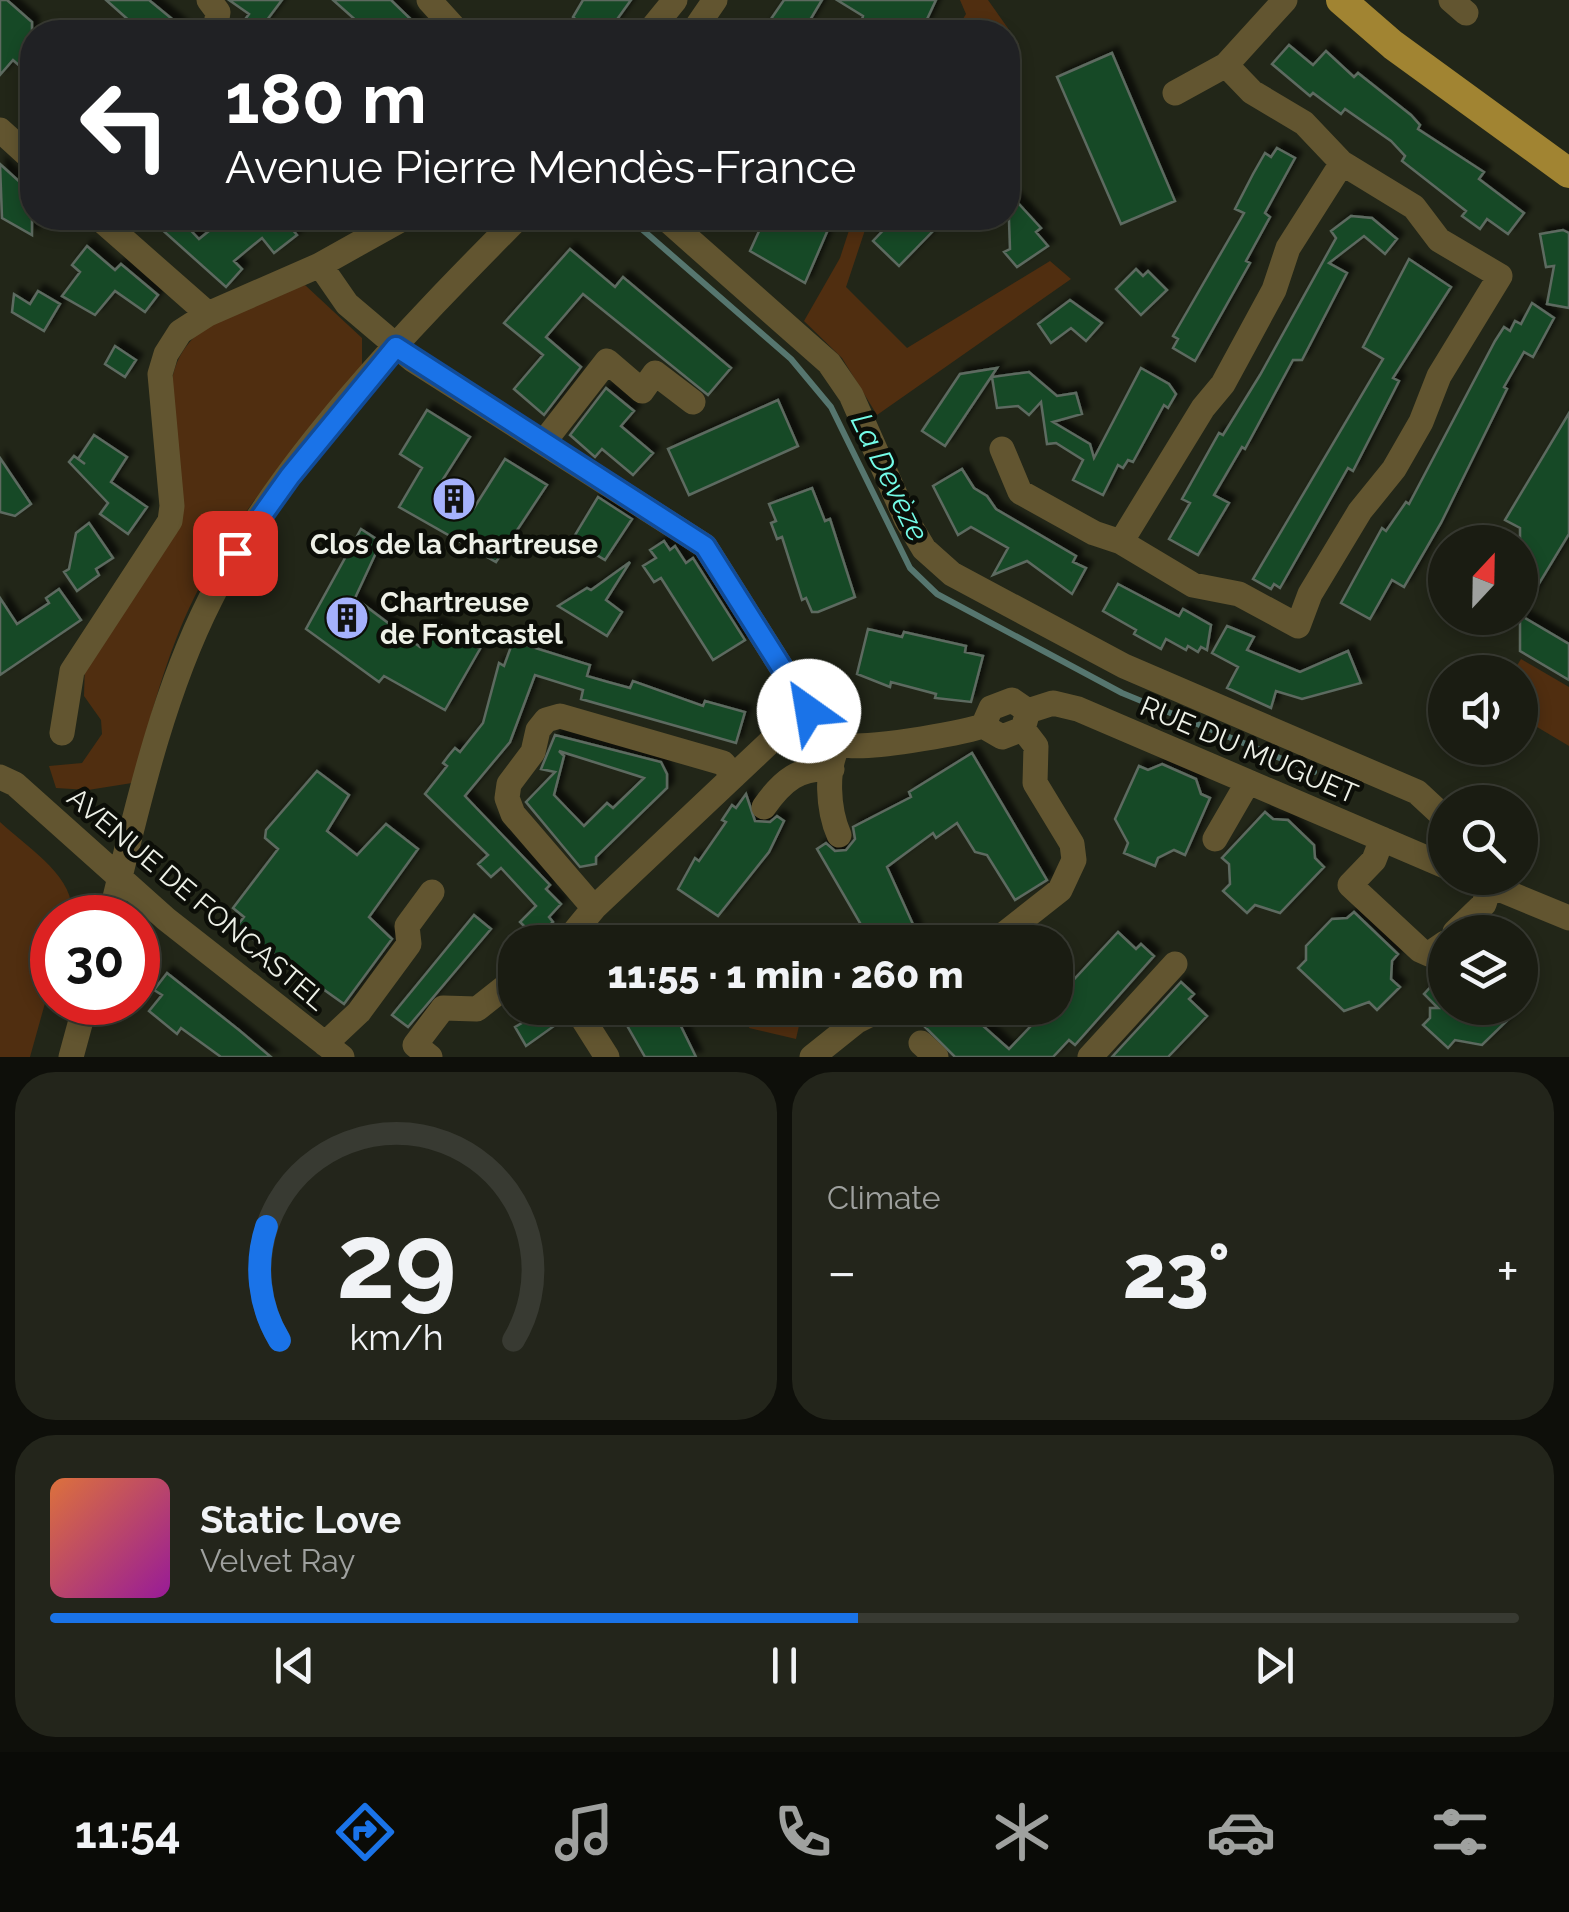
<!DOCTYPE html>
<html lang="en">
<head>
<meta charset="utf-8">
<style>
	body { margin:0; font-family:Raleway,sans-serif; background:#23251b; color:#f1f3f6; height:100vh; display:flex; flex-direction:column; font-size:38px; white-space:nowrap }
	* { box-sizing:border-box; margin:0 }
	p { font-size:32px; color:#9fa19f }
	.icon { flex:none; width:55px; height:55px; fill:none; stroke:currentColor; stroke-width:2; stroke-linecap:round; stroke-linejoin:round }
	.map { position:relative; height:1057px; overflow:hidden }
	.panel { display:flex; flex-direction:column; gap:15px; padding:15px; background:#0e0f0a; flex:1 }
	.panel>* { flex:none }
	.top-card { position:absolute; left:20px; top:20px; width:1000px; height:210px; border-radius:40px; box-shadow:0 5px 15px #0003,0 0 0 2px #383a32; background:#202124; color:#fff; overflow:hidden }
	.needle { width:65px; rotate:22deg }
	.fabs { position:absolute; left:1428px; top:525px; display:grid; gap:20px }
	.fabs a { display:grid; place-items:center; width:110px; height:110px; border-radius:50%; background:#1a1c12; box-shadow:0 5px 15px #0003,0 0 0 2px #383a32; font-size:50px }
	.speed { position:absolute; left:30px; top:895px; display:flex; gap:20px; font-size:50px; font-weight:700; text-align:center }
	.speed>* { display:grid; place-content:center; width:130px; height:130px; border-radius:50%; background:#1a1c12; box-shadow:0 5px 15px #0003,0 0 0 2px #383a32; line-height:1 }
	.speed .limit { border:15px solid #d22; background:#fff; color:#111 }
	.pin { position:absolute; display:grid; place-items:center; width:85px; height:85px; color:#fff; margin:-42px; border-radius:20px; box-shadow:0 5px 15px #0006 }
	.me { position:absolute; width:110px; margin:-55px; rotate:328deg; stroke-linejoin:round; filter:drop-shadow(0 0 8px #0008) }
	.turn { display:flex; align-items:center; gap:35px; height:210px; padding:0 40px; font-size:45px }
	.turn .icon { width:130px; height:130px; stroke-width:2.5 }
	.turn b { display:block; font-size:70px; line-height:85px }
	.big { font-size:75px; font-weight:800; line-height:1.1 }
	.panel .card { flex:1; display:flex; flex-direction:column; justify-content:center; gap:15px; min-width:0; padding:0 35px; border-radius:40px; background:#23251b }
	.panel .dial { align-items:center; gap:0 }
	.dial svg { height:260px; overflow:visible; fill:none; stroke:#383a32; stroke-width:7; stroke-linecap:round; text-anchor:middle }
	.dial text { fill:#f1f3f6; stroke:none }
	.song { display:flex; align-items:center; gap:30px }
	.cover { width:120px; height:120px; border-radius:15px; background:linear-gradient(135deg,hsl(20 70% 55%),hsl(300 70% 35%)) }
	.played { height:10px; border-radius:5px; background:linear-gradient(90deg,#1a73e8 55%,#383a32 55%) }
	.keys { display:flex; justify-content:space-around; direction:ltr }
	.heat { display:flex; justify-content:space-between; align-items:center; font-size:55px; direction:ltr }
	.panel .tiles { flex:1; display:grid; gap:15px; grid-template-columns:1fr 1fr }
	.card:last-child { grid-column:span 2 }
	.trip { position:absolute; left:498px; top:925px; width:575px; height:100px; border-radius:40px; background:#1a1c12; box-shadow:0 5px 15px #0003,0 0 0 2px #383a32; font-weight:800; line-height:100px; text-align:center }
	.dock { display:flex; height:160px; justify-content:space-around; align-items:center; background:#0a0b07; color:#9fa19f }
	.dock .icon { width:70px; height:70px }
	.dock .on { color:#1a73e8 }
	.dock b { font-size:45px; color:#f1f3f6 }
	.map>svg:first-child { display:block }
	.green { fill:#502e10 }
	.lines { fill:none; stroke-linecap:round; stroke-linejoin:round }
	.stream { stroke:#56766f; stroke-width:6 }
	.building { fill:#194828; stroke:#5d6b60; stroke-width:2.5; fill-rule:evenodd; filter:url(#shadow) }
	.minor { stroke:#625530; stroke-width:25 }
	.major { stroke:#a18432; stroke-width:30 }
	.route-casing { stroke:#114b97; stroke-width:25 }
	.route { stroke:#1a73e8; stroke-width:18 }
	.labels { text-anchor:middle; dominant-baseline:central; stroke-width:9; stroke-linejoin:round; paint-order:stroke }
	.poi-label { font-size:28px; font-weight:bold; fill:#edf0e7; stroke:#0c0e08 }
	.street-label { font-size:28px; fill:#edf0e7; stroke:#0c0e08 }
	.water-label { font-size:30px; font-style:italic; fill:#74fde9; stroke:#0c0e08 }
</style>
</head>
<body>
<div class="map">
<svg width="1569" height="1057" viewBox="0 0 1569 1057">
	<defs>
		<filter id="shadow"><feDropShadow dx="6" dy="-6" stdDeviation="2.5" flood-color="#0009"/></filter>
	</defs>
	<rect width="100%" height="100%" fill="#222618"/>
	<path class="green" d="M960 0H988L1019 44 1008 53V32H955L966 14Z
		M853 218H869L846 287 907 348 1050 261 1071 279 877 415 842 358 804 321 840 258Z
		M305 285 362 338V365C304 437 242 506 199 588 167 649 151 717 132 783L88 790 56 788 49 766 82 763 102 734 101 720 84 696 85 661 182 502C182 472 176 446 172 417 160 324 235 312 305 285Z
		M1521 659 1569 687V746L1520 717V672H1513Z
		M0 822C24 845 81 880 70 917L52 918V978L30 1057H0Z
		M754 1008H803L796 1039 749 1028Z"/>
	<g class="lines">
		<path class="stream" d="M629 218 791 359 831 407 910 568 937 594 1122 693 1314 772"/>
	</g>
	<path class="building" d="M0 0H7L32 22V77L13 60 0 75Z
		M106 0H149L188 32H142Z
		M229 0H282L258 32H236L249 14Z
		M333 0H391L424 32H369Z
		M583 0H631L608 32H574L581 24 573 17Z
		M784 0H822L803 32H762Z
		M837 0H936L921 32H858L863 16Z
		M1289 45 1313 65 1326 51 1354 77 1358 73 1411 115 1420 125 1418 129 1484 172 1479 179 1524 213 1508 234 1487 219 1480 229 1462 216 1466 211 1402 161 1405 156 1391 141 1345 109 1341 114 1313 93 1310 96 1272 64Z
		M1112 53 1175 201 1121 224 1057 77Z
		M1277 148 1295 158 1265 213 1270 217 1246 261 1250 263 1195 361 1173 348 1178 339 1173 336 1244 213 1235 209 1253 174 1265 153 1271 157Z
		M0 164 32 193V235L2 218Z
		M1008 192 1041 228 1036 232 1048 246 1017 267 1004 252 1010 249Z
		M1351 216 1372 218 1397 239 1385 254 1364 236 1329 263 1347 273 1302 360H1293L1245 449 1242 447 1214 495 1229 503 1198 555 1169 539 1190 503 1182 499 1219 433 1223 435 1260 375 1336 238 1331 231Z
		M149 218H179L199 239 225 218H283L297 235 274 253 262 238 234 261 242 269 226 287Z
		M765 218H833L805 283 750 251Z
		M895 218H922L934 230 899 266 873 241Z
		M1563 230 1569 233V308L1547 304 1554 266 1546 267 1540 234Z
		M87 246 115 270 121 264 158 295 145 312 115 291 95 315 62 296 80 272 72 265Z
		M570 249 615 287 623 277 731 368 708 395 583 294 546 337 581 367 544 415 514 389 543 355 504 323Z
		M1409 259 1451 287 1393 378 1399 381 1353 471 1348 468 1280 588 1274 584 1271 589 1253 579 1383 359 1363 347Z
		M1136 269 1143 276 1148 271 1167 290 1141 315 1116 289Z
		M38 291 60 304 44 331 12 312 14 294 30 304Z
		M1070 300 1102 323 1086 341 1071 328 1051 343 1038 324Z
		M1532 303 1554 318 1533 357 1524 352 1504 387 1507 389 1441 523 1404 587 1392 580 1370 619 1341 603 1382 528 1386 531 1406 502 1409 504 1495 341 1504 327 1510 331 1515 321 1521 324Z
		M115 346 136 360 125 377 105 364Z
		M997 368 945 446 922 431 960 374Z
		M1141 368 1169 384 1176 394 1168 408 1164 405 1133 462 1128 460 1123 468 1118 465 1103 495 1073 480 1083 460 1056 443 1047 444 1041 402 1029 415 1018 406 997 408 992 377 1029 372 1057 396 1076 393 1082 414 1053 422 1090 444 1094 458Z
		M606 388 634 411 621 426 653 453 633 475 602 449 595 457 570 435Z
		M778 400 798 446 689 495 668 449Z
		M427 410 470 437 438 487 474 508 505 459 547 485 496 562 399 507 422 468 400 454Z
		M1569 413V534L1520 615 1569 644V680L1520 651V528L1505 520Z
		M94 435 127 457 111 482 147 507 128 534 100 514 108 503 69 462 74 456 85 464 78 459Z
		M0 458 31 504 15 516 0 512Z
		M962 469 974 488 987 496 996 509 1076 556 1073 562 1086 568 1072 594 1027 561 993 575 1008 548 971 527 958 535 933 486Z
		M812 488 825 521 830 519 855 597 818 612H812L806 598 802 600 782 537 777 539 771 523 776 521 769 504Z
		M598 497 632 519 605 560 572 540Z
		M89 523 113 558 96 569 99 575 77 591 64 572 69 569 76 533Z
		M361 529 381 542 355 598 420 647 435 622 480 649 445 710 384 676 379 682 306 629Z
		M664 541 670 550 675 546 686 563 693 558 745 640 713 660 661 578 654 582 643 566 656 558 650 550Z
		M630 562 606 600 622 612 607 636 558 606 587 588 591 590Z
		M1118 584 1179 616 1183 609 1211 625 1207 650 1201 647 1198 652 1188 646 1186 650 1166 639 1161 649 1134 634 1136 630 1103 611Z
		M59 589 81 620 0 675V598L17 624 49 603 46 598Z
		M1227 626 1254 637 1247 650 1300 672 1348 651 1361 683 1302 699 1276 691 1271 708 1227 688 1238 667 1212 653Z
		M868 629 902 637 904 632 966 646 965 652 983 656 971 702 935 698 936 694 891 682 890 687 857 674Z
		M513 641 590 665 587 676 608 682 630 688 633 681 703 706 705 701 745 712 736 743 581 699 583 690 535 675 510 742 465 796 550 885 546 889 561 904 549 917 553 922 536 938 520 922 536 906 501 868 491 877 478 864 488 855 425 794 447 766 443 763 449 755 455 748 460 752 483 723 499 663 504 666Z
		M555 735 661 762 667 774V788L596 857V864L580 867 526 802 555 772 541 769ZM559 751 638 776 644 778 613 808 607 803 584 826 554 795 564 756Z
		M972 753 1047 880 1015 900 987 855 975 852 957 823 936 838 933 833 887 867 921 942H871L817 849 826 843 835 851 846 850 855 839 853 827 911 797 909 792Z
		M1162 764 1196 779 1201 794 1210 798 1185 855 1174 850 1158 858 1155 866 1124 853 1128 843 1115 819 1139 766 1148 770Z
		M317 771 349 795 327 831 357 855 386 824 418 849 369 917 392 939 344 1004 236 927 244 917 233 908 278 849 265 838 266 830Z
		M746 794 755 821 770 822 777 816 784 821 769 852 718 916 678 889 695 858 699 861 726 822 722 820 732 805 736 808Z
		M1265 812 1273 819 1288 820 1314 845 1315 858 1324 867 1280 913 1255 905 1247 913 1223 891 1230 884 1229 864 1222 858Z
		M1354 912 1398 954 1392 961 1391 979 1400 987 1377 1010 1369 1002 1344 1011 1298 968 1306 960V946L1332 919 1347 918Z
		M474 915 491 929 408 1027 392 1015Z
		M1118 932 1136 949 1141 944 1154 956 1075 1045 1069 1040 1053 1057H955L925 1027 936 1016 943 1022 956 1008H963L1009 1049 1048 1008H1055V1000Z
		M167 973 239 1030 271 1057H221L181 1028 177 1034 149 1011 162 995 154 990Z
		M1436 981 1445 990V1008H1520L1482 1045 1455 1040 1448 1048 1423 1025 1430 1018V1008H1438L1424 994Z
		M1181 982 1194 994 1189 999 1207 1016 1168 1057H1112Z
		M617 1008H672L696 1057H645Z
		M545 1010 554 1026 526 1046 515 1027Z"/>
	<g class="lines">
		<path class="minor" d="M209 0 218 12 215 32
			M429 0 458 32
			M1451 0 1466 13
			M649 32 675 0
			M693 32 715 0
			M1175 93 1226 65
			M0 130 32 159
			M99 218 208 314
			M665 218 829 363 851 395 906 519 924 549 952 574 1124 666 1417 792 1445 818
			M320 265 347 304 413 360 705 546 809 711 789 724 594 908 566 942
			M543 443 607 361 642 391 655 373 693 402
			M1002 449 1020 492 1094 533 1121 542 1193 585 1239 594 1298 626 1310 594 1360 511 1394 469 1421 422 1439 376 1500 276 1439 240 1414 207 1342 163 1304 123 1252 92 1226 65 1285 0
			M1121 542 1203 408 1223 384 1274 290 1288 248 1342 163
			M1012 700 1028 711 1023 729 1002 737 983 726 991 708Z
			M809 711C818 724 827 738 842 744 860 752 960 733 983 726
			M1028 711 1053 703 1078 709 1445 866
			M62 733 72 671 170 521 172 506 160 374 166 354 180 332 208 314 320 265 404 218
			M839 743C825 769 828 810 839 835
			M0 777 15 784 166 919 342 1057
			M764 807C782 781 800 766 832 769
			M1215 839 1248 782
			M1382 839 1374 860 1350 885 1420 950 1429 954 1445 943
			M1472 878 1569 918
			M594 908 513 814 507 798 509 784 533 752 538 730 546 720 560 716 723 763 734 776
			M110 918C136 812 161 697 210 600 278 462 410 327 518 218
			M1455 932 1484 904 1490 885
			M994 942 1060 890 1074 860 1072 844 1035 783 1036 746 1023 729
			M576 1008 607 1057
			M921 1043 936 1057
			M325 1044 359 1012 409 944 407 926 432 892
			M71 1057 86 1002
			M430 1057 415 1045 443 1008 477 1009 515 979
			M812 1057 857 1021 883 1008
			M1090 1057 1175 964"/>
		<path class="major" d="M1341 0 1393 45 1569 173"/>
	</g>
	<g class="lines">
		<defs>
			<path id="route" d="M235 553 290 476 396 347 705 546 809 711"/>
		</defs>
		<use href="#route" class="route-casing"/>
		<use href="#route" class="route"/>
	</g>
	<defs>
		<symbol id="building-disc" viewBox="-11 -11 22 22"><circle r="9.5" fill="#a5b1fc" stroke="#0c0e08"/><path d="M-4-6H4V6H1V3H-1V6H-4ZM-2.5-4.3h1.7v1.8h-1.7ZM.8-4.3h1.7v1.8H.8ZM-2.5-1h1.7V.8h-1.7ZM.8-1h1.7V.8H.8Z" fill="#111"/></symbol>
	</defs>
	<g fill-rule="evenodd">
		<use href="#building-disc" x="429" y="474" width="50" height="50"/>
		<use href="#building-disc" x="322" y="593" width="50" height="50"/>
	</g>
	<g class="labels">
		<g class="poi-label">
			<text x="454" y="544">Clos de la Chartreuse</text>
			<text x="380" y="602" text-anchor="start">Chartreuse<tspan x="380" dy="32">de Fontcastel</tspan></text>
		</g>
		<g class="street-label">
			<text transform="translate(1249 750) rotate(23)">RUE DU MUGUET</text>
			<text transform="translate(197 899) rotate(40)">AVENUE DE FONCASTEL</text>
		</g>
		<g class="water-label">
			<text transform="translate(890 477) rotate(64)">La Devèze</text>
		</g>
	</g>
</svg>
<div class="fabs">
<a><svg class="needle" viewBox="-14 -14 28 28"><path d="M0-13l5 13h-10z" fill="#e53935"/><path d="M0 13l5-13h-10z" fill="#9fa19f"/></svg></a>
<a><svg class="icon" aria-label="sound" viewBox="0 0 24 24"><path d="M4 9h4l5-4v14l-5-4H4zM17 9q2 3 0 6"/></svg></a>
<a><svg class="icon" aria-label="search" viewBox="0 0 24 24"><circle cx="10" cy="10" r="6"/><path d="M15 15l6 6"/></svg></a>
<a><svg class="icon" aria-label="layers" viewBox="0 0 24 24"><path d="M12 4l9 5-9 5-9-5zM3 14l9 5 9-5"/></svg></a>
</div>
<div class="speed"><div class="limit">30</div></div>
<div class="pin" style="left:235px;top:553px;background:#d93025"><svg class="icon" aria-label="arrive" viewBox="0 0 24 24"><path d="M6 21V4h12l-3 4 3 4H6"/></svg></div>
<svg class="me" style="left:809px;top:711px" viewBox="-20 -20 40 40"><circle r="19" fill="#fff"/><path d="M0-13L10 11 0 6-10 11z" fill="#1a73e8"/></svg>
<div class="trip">11:55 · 1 min · 260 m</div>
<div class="top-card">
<div class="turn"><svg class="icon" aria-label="left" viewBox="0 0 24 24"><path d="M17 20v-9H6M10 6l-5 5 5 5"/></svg><div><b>180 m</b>Avenue Pierre Mendès-France</div></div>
</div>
</div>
<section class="panel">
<div class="tiles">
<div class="card dial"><svg viewBox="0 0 100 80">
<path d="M14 69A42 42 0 1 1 86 69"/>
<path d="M14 69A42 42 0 0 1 10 34" stroke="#1a73e8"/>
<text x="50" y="56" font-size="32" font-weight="700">29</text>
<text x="50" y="72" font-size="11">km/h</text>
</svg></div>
<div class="card"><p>Climate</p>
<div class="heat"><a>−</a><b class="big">23°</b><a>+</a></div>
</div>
<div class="card">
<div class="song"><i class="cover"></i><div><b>Static Love</b><p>Velvet Ray</p></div></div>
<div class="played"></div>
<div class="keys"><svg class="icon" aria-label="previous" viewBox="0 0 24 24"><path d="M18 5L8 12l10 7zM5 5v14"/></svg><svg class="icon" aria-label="pause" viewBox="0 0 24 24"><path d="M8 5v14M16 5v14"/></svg><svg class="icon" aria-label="next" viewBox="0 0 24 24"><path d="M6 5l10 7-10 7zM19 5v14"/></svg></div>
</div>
</div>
</section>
<nav class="dock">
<b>11:54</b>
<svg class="icon on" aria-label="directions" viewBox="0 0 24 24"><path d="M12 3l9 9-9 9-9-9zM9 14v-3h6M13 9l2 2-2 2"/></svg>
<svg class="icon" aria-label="music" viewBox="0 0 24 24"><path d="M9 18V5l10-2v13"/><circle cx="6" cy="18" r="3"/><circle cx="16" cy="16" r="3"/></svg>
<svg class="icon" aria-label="phone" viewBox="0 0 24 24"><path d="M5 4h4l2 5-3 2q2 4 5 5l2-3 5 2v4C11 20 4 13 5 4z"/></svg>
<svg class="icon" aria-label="climate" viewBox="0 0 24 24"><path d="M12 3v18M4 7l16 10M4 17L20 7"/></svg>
<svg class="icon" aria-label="car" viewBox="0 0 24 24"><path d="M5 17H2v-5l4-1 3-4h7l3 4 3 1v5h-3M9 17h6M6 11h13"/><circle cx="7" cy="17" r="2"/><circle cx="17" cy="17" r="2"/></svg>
<svg class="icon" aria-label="filters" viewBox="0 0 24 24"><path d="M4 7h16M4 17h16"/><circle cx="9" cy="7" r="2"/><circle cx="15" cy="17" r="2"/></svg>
</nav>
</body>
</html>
